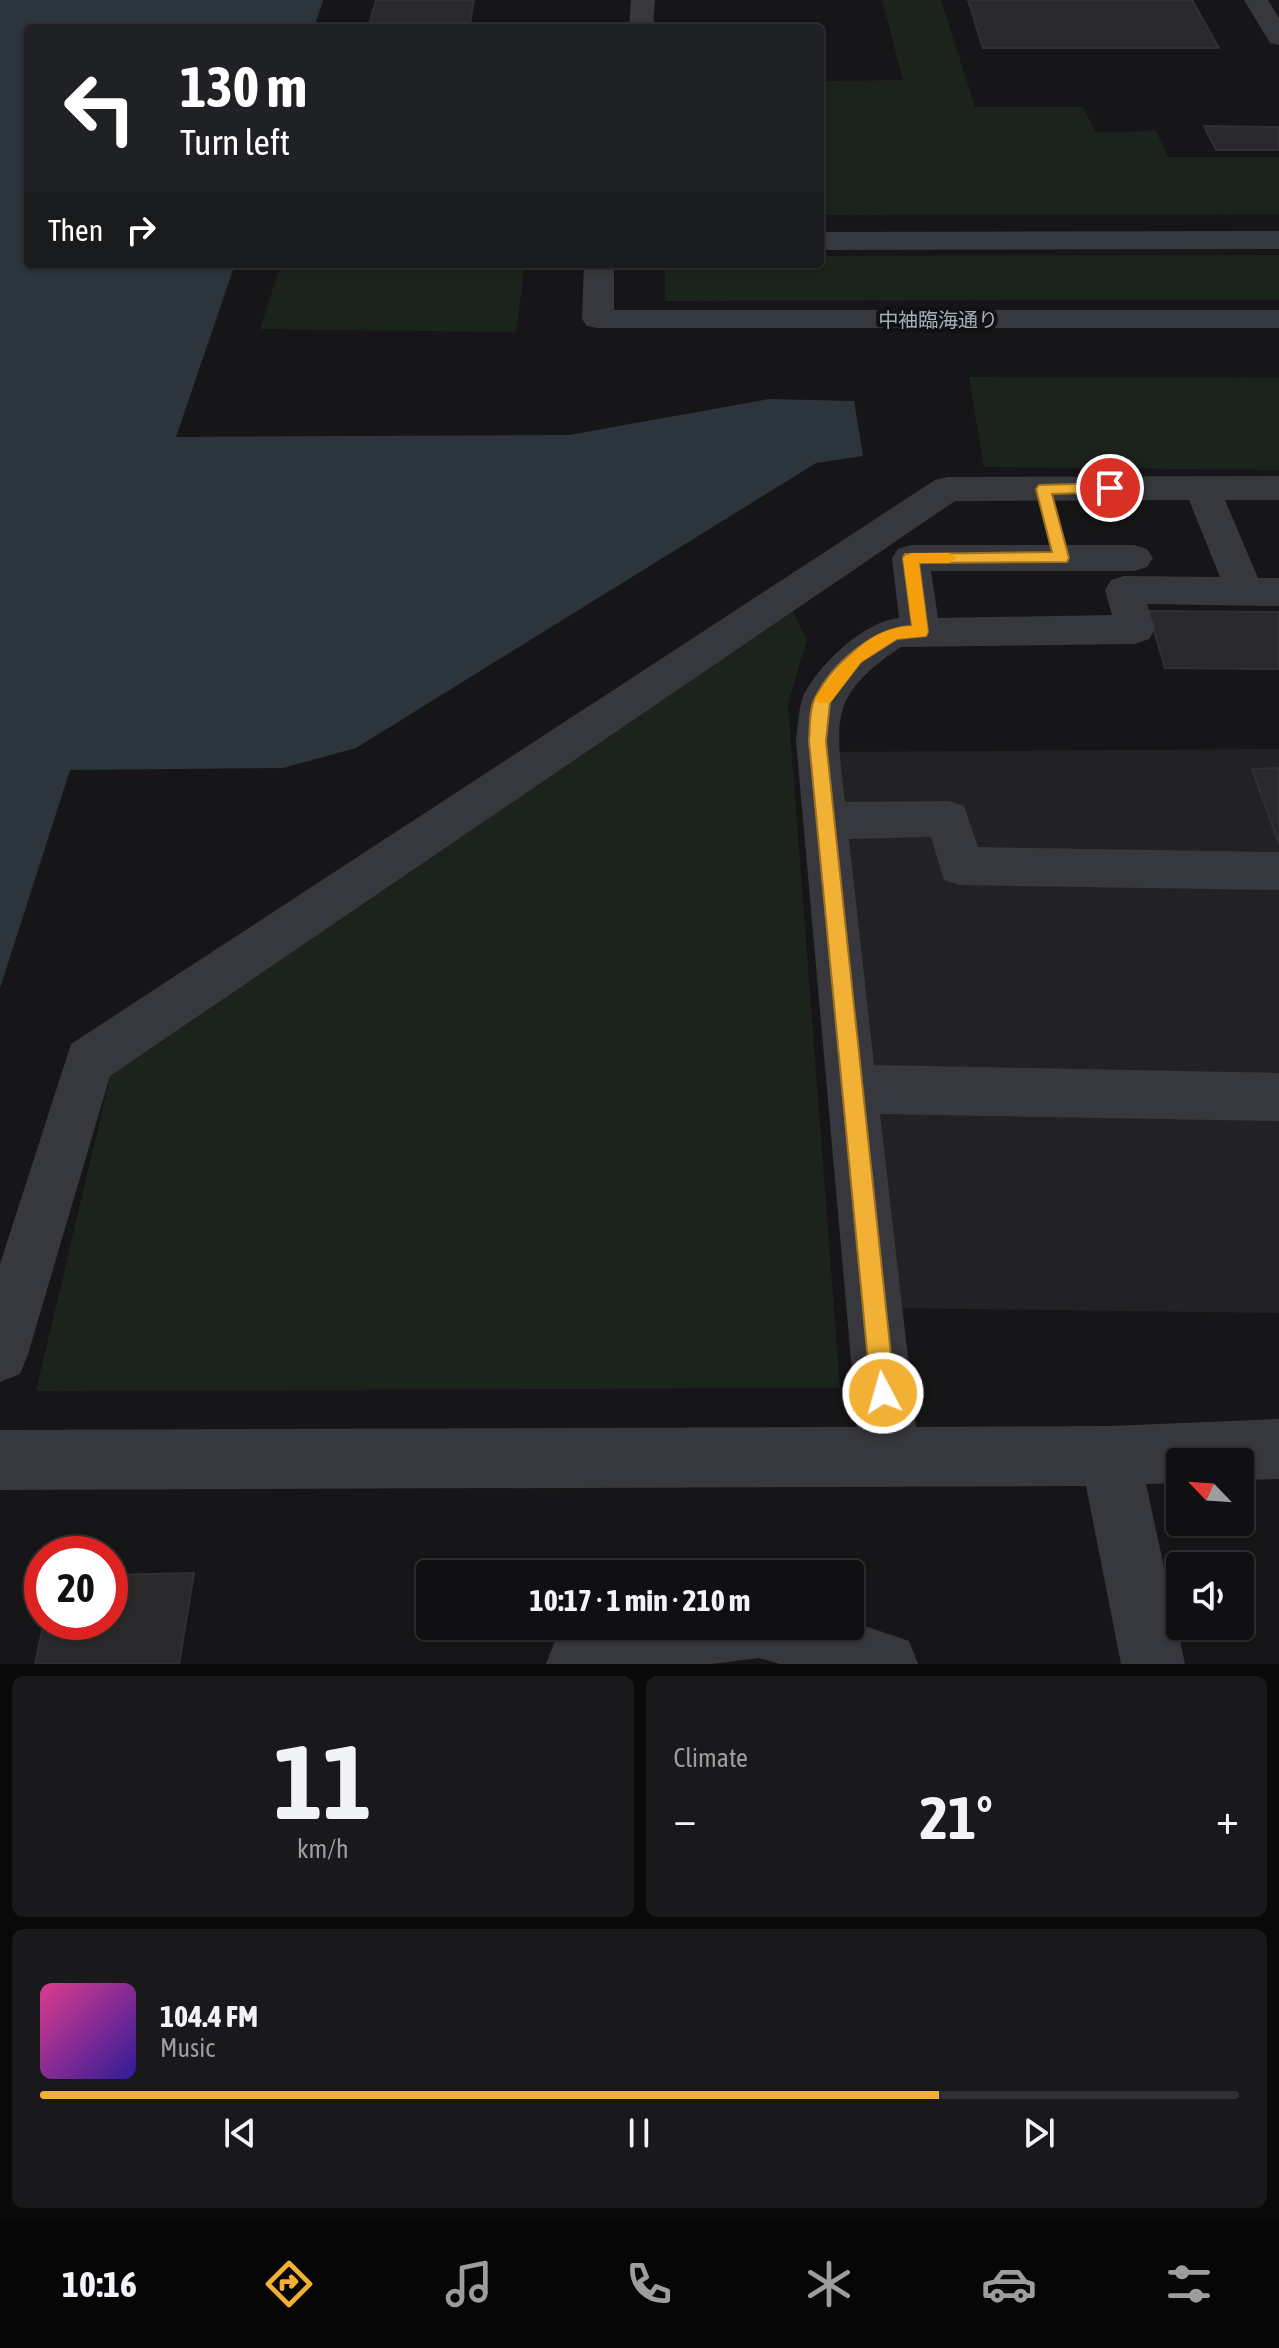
<!DOCTYPE html>
<html lang="en">
<head>
<meta charset="utf-8">
<style>
	body { margin:0; font-family:"Asap Condensed","Noto Sans JP",sans-serif; background:#19191b; color:#f1f3f6; height:100vh; display:flex; flex-direction:column; font-size:30px; white-space:nowrap }
	* { box-sizing:border-box; margin:0 }
	p { font-size:26px; color:#9c9d9f }
	.icon { flex:none; width:44px; height:44px; fill:none; stroke:currentColor; stroke-width:2; stroke-linecap:round; stroke-linejoin:round }
	.map { position:relative; height:1664px; overflow:hidden }
	.sheet { display:flex; flex-direction:column; gap:12px; padding:12px; background:#09090a; flex:1 }
	.sheet>* { flex:none }
	.banner { position:absolute; left:24px; top:24px; width:800px; height:244px; border-radius:8px; box-shadow:0 2px 6px #0004,0 0 0 2px #303032; background:#202124; color:#fff; overflow:hidden }
	.needle { width:52px; rotate:295deg }
	.fabs { position:absolute; left:1166px; top:1448px; display:grid; gap:16px }
	.fabs a { display:grid; place-items:center; width:88px; height:88px; border-radius:8px; background:#101012; box-shadow:0 2px 6px #0004,0 0 0 2px #303032; font-size:40px }
	.speed { position:absolute; left:24px; top:1536px; display:flex; gap:16px; font-size:40px; font-weight:700; text-align:center }
	.speed>* { display:grid; place-content:center; width:104px; height:104px; border-radius:50%; background:#101012; box-shadow:0 2px 6px #0004,0 0 0 2px #303032; line-height:1 }
	.speed .limit { border:12px solid #d22; background:#fff; color:#111 }
	.pin { position:absolute; display:grid; place-items:center; width:68px; height:68px; color:#fff; margin:-34px; border:4px solid #fff; border-radius:50%; box-shadow:0 2px 8px #0007 }
	.me { position:absolute; width:88px; margin:-44px; rotate:354deg; stroke-linejoin:round; filter:drop-shadow(0 0 6px #0008) }
	.turn { display:flex; align-items:center; gap:28px; height:168px; padding:0 24px; font-size:36px }
	.turn .icon { width:104px; height:104px; stroke-width:2.5 }
	.turn b { display:block; font-size:56px; line-height:68px }
	.then { display:flex; align-items:center; height:76px; padding:0 24px; background:#0003; gap:16px; font-size:30px }
	.big { font-size:60px; font-weight:700; line-height:1.1 }
	.sheet .widget { flex:1; display:flex; flex-direction:column; justify-content:center; gap:12px; min-width:0; padding:0 28px; border-radius:12px; background:#19191b }
	.sheet .dial { align-items:center; gap:0 }
	.dial b { font-size:104px; line-height:1 }
	.song { display:flex; align-items:center; gap:24px }
	.cover { width:96px; height:96px; border-radius:12px; background:linear-gradient(135deg,hsl(330 70% 55%),hsl(250 70% 35%)) }
	.played { height:8px; border-radius:4px; background:linear-gradient(90deg,#f2b134 75%,#303032 75%) }
	.keys { display:flex; justify-content:space-around; direction:ltr }
	.heat { display:flex; justify-content:space-between; align-items:center; font-size:44px; direction:ltr }
	.sheet .tiles { flex:1; display:grid; gap:12px; grid-template-columns:1fr 1fr }
	.widget:last-child { grid-column:span 2 }
	.trip { position:absolute; left:416px; top:1560px; width:448px; height:80px; border-radius:8px; background:#101012; box-shadow:0 2px 6px #0004,0 0 0 2px #303032; font-weight:700; line-height:80px; text-align:center }
	.dock { display:flex; height:128px; justify-content:space-around; align-items:center; background:#060607; color:#9c9d9f }
	.dock .icon { width:56px; height:56px }
	.dock .current { color:#f2b134 }
	.dock b { font-size:36px; color:#f1f3f6 }
	.map>svg:first-child { display:block }
	.built { fill:#222225 }
	.green { fill:#1c231d }
	.water { fill:#2c353c }
	.building { fill:#29292c; stroke:#303034; stroke-width:2 }
	.lines { fill:none; stroke-linecap:round; stroke-linejoin:round }
	.minor { fill:#37383d; fill-rule:evenodd }
	.route { fill:#f2b134; stroke:#9d7322; stroke-width:2 }
	.slow { fill:#f59e0b }
	.labels { text-anchor:middle; dominant-baseline:central; stroke-width:8; stroke-linejoin:round; paint-order:stroke }
	.far-street-label { font-size:20px; fill:#a8adb8; stroke:#111113 }
</style>
</head>
<body>
<div class="map">
<svg width="1279" height="1664" viewBox="0 0 1279 1664">
	<rect width="100%" height="100%" fill="#161618"/>
	<path class="built" d="M1279 749V1313L892 1308 831 752Z"/>
	<path class="green" d="M882 0H941L975 107H1083L1095 132 1156 131 1168 157H1279V214L820 215V81L903 80Z
		M1279 255V300L665 301V264H820V256Z
		M281 264H525L516 332 260 329Z
		M969 377 1279 378V470L984 467Z
		M793 611 807 640 788 703 840 1388 36 1391 113 1065Z"/>
	<path class="water" d="M0 0H323L314 28H28V264H235L176 437 569 435 769 399 854 401 863 456 816 463 356 748 283 768 70 770 0 988Z"/>
	<path class="building" d="M376 0H474L469 28H368Z
		M968 0H1192L1219 48H983Z
		M1204 126 1279 127V150H1216Z
		M1148 611 1279 612V669L1165 668Z
		M1279 768V844L1252 769Z
		M194 1573 179 1664H35L44 1622H110V1575Z"/>
	<g class="lines">
		<path class="minor" d="M631 0H655L653 28H629Z
			M1244 0H1268L1279 18V45L1270 43Z
			M1279 231V249L820 250V232Z
			M584 264H614V310H1279V328H598L587 326 582 319Z
			M1279 476V500H1225L1258 578H1279V606L1147 604 1155 629 1149 639 1135 644 901 647C827 696 836 721 845 802L949 801 964 806 978 847 1279 852V890L960 885 944 880 931 837 849 839 874 1065 1279 1073V1121L880 1114 916 1427 1110 1426 1279 1419V1479L1240 1480V1462H1180V1483L1146 1484 1185 1664H1121L1086 1486 0 1490V1430L857 1427 796 741C798 727 798 710 803 697 817 666 864 621 899 618L892 558 898 549 911 545H1134L1147 549 1153 558 1147 567 1134 571H931L938 618 1112 615 1105 590 1111 580 1124 576 1220 577 1189 500 955 501 110 1076 28 1354 20 1374 0 1382V1264L71 1044 935 480 948 477Z
			M850 1621 909 1641 918 1664H780L759 1658 712 1664H546L555 1641 574 1626H850Z"/>
	</g>
	<path class="route" d="M1110 483 1116 485V492L1052 494 1069 558 1067 562 919 563 928 632 926 636 897 639 861 662 830 702 826 741 895 1393 891 1402 883 1405 875 1402 871 1393 809 741C810 728 809 709 815 698 832 664 874 627 912 626L903 558 905 554 1052 552 1036 489 1039 485Z"/>
	<path class="slow" d="M911 553H949L957 558 949 563H919L928 632 926 636 897 639 861 662 830 703H818L815 698 818 694C843 662 868 627 912 626L903 558Z"/>
	<g class="labels">
		<g class="far-street-label">
			<text x="938" y="319">中袖臨海通り</text>
		</g>
	</g>
</svg>
<div class="fabs">
<a><svg class="needle" viewBox="-14 -14 28 28"><path d="M0-13l5 13h-10z" fill="#e53935"/><path d="M0 13l5-13h-10z" fill="#9c9d9f"/></svg></a>
<a><svg class="icon" aria-label="sound" viewBox="0 0 24 24"><path d="M4 9h4l5-4v14l-5-4H4zM17 9q2 3 0 6"/></svg></a>
</div>
<div class="speed"><div class="limit">20</div></div>
<div class="pin" style="left:1110px;top:488px;background:#d93025"><svg class="icon" aria-label="arrive" viewBox="0 0 24 24"><path d="M6 21V4h12l-3 4 3 4H6"/></svg></div>
<svg class="me" style="left:883px;top:1393px" viewBox="-20 -20 40 40"><circle r="17" fill="#f2b134" stroke="#fff" stroke-width="3"/><path d="M0-11L8 9 0 5-8 9z" fill="#fff"/></svg>
<div class="trip">10:17 · 1 min · 210 m</div>
<div class="banner">
<div class="turn"><svg class="icon" aria-label="left" viewBox="0 0 24 24"><path d="M17 20v-9H6M10 6l-5 5 5 5"/></svg><div><b>130 m</b>Turn left</div></div>
<div class="then">Then<svg class="icon" aria-label="right" viewBox="0 0 24 24"><path d="M7 20v-9h11M14 6l5 5-5 5"/></svg></div>
</div>
</div>
<section class="sheet">
<div class="tiles">
<div class="widget dial"><b>11</b><p>km/h</p></div>
<div class="widget"><p>Climate</p>
<div class="heat"><a>−</a><b class="big">21°</b><a>+</a></div>
</div>
<div class="widget">
<div class="song"><i class="cover"></i><div><b>104.4 FM</b><p>Music</p></div></div>
<div class="played"></div>
<div class="keys"><svg class="icon" aria-label="previous" viewBox="0 0 24 24"><path d="M18 5L8 12l10 7zM5 5v14"/></svg><svg class="icon" aria-label="pause" viewBox="0 0 24 24"><path d="M8 5v14M16 5v14"/></svg><svg class="icon" aria-label="next" viewBox="0 0 24 24"><path d="M6 5l10 7-10 7zM19 5v14"/></svg></div>
</div>
</div>
</section>
<nav class="dock">
<b>10:16</b>
<svg class="icon current" aria-label="directions" viewBox="0 0 24 24"><path d="M12 3l9 9-9 9-9-9zM9 14v-3h6M13 9l2 2-2 2"/></svg>
<svg class="icon" aria-label="music" viewBox="0 0 24 24"><path d="M9 18V5l10-2v13"/><circle cx="6" cy="18" r="3"/><circle cx="16" cy="16" r="3"/></svg>
<svg class="icon" aria-label="phone" viewBox="0 0 24 24"><path d="M5 4h4l2 5-3 2q2 4 5 5l2-3 5 2v4C11 20 4 13 5 4z"/></svg>
<svg class="icon" aria-label="climate" viewBox="0 0 24 24"><path d="M12 3v18M4 7l16 10M4 17L20 7"/></svg>
<svg class="icon" aria-label="car" viewBox="0 0 24 24"><path d="M5 17H2v-5l4-1 3-4h7l3 4 3 1v5h-3M9 17h6M6 11h13"/><circle cx="7" cy="17" r="2"/><circle cx="17" cy="17" r="2"/></svg>
<svg class="icon" aria-label="filters" viewBox="0 0 24 24"><path d="M4 7h16M4 17h16"/><circle cx="9" cy="7" r="2"/><circle cx="15" cy="17" r="2"/></svg>
</nav>
</body>
</html>
